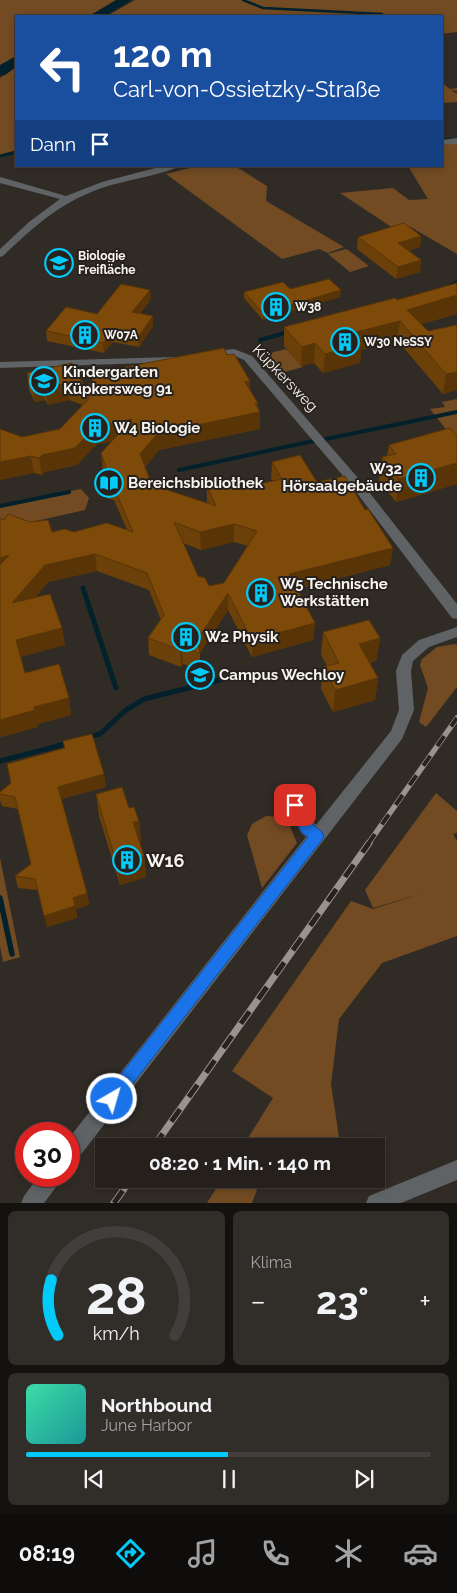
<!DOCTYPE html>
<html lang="de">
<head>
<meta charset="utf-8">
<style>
	body { margin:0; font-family:Raleway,sans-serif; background:#312d29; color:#f1f3f6; height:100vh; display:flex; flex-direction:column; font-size:19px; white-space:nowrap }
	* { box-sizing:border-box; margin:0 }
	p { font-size:16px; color:#a3a3a3 }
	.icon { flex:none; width:28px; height:28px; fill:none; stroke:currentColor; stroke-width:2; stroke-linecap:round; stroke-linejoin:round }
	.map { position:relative; height:1203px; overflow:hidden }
	.sheet { display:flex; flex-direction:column; gap:8px; padding:8px; background:#14120f; flex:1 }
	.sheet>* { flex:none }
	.banner { position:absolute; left:15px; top:15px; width:428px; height:152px; border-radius:0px; box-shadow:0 2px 8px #0003,0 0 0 1px #423e3b; background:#1a4fa0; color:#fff; overflow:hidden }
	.speed { position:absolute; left:15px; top:1122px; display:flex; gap:10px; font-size:25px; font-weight:700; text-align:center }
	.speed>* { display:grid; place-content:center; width:65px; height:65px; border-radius:50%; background:#25201c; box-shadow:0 2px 8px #0003,0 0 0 1px #423e3b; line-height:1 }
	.speed .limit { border:8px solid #d22; background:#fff; color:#111 }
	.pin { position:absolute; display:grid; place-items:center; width:42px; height:42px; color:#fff; margin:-21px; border-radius:10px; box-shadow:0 2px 8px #0006 }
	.me { position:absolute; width:55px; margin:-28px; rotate:38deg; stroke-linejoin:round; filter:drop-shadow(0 0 4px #0008) }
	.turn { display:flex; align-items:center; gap:18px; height:105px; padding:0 15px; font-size:22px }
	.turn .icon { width:65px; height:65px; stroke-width:2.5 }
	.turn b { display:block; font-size:35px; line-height:42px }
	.then { display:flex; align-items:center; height:48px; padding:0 15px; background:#0003; gap:10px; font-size:19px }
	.big { font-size:38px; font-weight:700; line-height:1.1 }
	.sheet .card { flex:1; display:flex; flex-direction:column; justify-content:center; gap:8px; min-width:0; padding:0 18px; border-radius:8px; background:#312d29 }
	.sheet .dial { align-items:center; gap:0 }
	.dial svg { height:130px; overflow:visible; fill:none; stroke:#423e3b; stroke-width:7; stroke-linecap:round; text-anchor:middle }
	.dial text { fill:#f1f3f6; stroke:none }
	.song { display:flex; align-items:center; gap:15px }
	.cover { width:60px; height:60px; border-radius:8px; background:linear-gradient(135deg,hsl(160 70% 55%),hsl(180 70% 35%)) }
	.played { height:5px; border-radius:2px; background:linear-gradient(90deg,#02cbf9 50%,#423e3b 50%) }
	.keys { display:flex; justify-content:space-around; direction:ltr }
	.heat { display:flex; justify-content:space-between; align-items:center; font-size:28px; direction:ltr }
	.sheet .tiles { flex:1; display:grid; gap:8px; grid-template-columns:1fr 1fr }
	.card:last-child { grid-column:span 2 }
	.trip { position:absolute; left:95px; top:1138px; width:290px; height:50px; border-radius:0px; background:#25201c; box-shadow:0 2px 8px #0003,0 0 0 1px #423e3b; font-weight:700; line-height:50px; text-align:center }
	.tab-bar { display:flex; height:80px; justify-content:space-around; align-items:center; background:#0f0d0b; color:#a3a3a3 }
	.tab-bar .icon { width:35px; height:35px }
	.tab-bar .current { color:#02cbf9 }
	.tab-bar b { font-size:22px; color:#f1f3f6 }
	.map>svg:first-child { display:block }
	.green { fill:#724b23 }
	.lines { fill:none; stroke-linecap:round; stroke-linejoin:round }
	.stream-far4 { stroke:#02212b; stroke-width:2.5 }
	.stream-far3 { stroke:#02212b; stroke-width:3 }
	.stream-far2 { stroke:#02212b; stroke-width:4 }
	.stream-far1 { stroke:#02212b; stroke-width:5 }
	.stream { stroke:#02212b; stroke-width:5.5 }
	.river { fill:#02212b; fill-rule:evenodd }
	.minor { fill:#5f6365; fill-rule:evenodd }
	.rail-far1-casing { stroke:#98938f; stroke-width:5.5 }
	.rail-casing { stroke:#98938f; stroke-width:7 }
	.rail-far1 { stroke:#27221d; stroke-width:4; stroke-dasharray:12; stroke-linecap:butt }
	.rail { stroke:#27221d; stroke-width:5; stroke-dasharray:15; stroke-linecap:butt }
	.wall { fill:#6c4009; fill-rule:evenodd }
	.shaded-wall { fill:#583407 }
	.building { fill:#7e4a0a; stroke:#583407; fill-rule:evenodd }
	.route { fill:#1a73e8; stroke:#114b97 }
	.labels { text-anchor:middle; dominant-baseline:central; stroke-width:4; stroke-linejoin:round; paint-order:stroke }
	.far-poi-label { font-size:12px; font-weight:bold; fill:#f8f4f0; stroke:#27221d; text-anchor:start }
	.poi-label { font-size:15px; font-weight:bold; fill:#f8f4f0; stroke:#27221d; text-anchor:start }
	.street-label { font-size:15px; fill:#f8f4f0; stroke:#27221d }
	.near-poi-label { font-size:18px; font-weight:bold; fill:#f8f4f0; stroke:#27221d; text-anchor:start }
</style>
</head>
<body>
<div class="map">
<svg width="457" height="1203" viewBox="0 0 457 1203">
	<rect width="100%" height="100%" fill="#312b26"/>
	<path class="green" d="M0 0H120L92 16H16V57L0 67Z
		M135 0H457V32L441 34V16H107Z
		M16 66V152L0 155V78Z
		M441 82 450 89 457 88V91L451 90 457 94V102L441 103Z
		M457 143V254L409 226 396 230 340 193 393 188 409 200 428 199 408 166H441V145Z
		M198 166H235L267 186 266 201 344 247 328 253 319 249 282 259 166 174Z
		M346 249 348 250 369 266 350 272 328 254Z
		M286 349 303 367 274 375 259 356Z
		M457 399V442H456L430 409 445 407 442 402Z
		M81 489 89 498 85 510 0 529V505Z
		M455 644 457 645V687L426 727 419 722 428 688 420 665 422 659 437 647Z
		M436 793 457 811V833L453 834 457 841V936L382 963 339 1019 331 1084 339 1137 308 1146H243L273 1098 232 1071 351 901 373 909 424 893 373 908 365 890Z
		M266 816 286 817 297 843 262 888 247 835 252 824Z
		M0 858 20 957 3 962 0 946Z
		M222 1179H261L252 1203H207Z"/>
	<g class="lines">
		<path class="stream-far4" d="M243 0 263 8 382 14
			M441 140 457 139"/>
		<path class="stream-far3" d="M0 156 16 152
			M447 287 457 282"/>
		<path class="stream-far2" d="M260 340 289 332
			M326 439 457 412
			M179 470 318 440
			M0 506 69 492"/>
		<path class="stream-far1" d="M83 588 116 688
			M88 737 100 734 126 710 144 699 224 679
			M0 761 69 743"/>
		<path class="stream" d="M0 898 12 954"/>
		<path class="river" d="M116 0H132L105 16H89Z
			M16 56V67L5 75 0 76V65Z"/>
		<path class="minor" d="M457 138V144L441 145V140Z
			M163 166H179C169 173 124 181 108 186 65 199 35 225 3 256L0 257V249L29 222 60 199 0 183V177L66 196 102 182Z
			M234 349 252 356 358 478 457 604V619L452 618 350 484 244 360 233 355 207 358 202 355 207 352Z
			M173 357 177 358 178 360 177 362 0 368V362Z
			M457 627V637L429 647 413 661 411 671 414 710 402 739 76 1161 69 1164V1138L306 837 301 833 287 805 289 800C306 794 306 817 316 825L391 731 399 710 396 671 402 655 419 640Z
			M457 1160V1180L401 1203H366L369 1196Z
			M39 1176H62L59 1183 44 1203H21L24 1196Z"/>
		<defs>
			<path id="rail-far1" d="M368 844 457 718"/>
			<path id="rail" d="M154 1146 369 843
				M114 1203 131 1179"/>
		</defs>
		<use href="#rail-far1" class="rail-far1-casing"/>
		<use href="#rail" class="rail-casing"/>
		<use href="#rail-far1" class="rail-far1"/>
		<use href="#rail" class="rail"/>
	</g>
	<path class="wall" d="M421 236 420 247 409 251 421 260 420 272 396 279 357 249 358 237Z
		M457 283V314L421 324 428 331 457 325V390L443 394 397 340 361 350 360 363 323 373 314 363 301 366 284 346V327L397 300Z
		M290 289 340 297 263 320 244 298V292Z
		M151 299 140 314 153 316V326L139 347 113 342 104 353 47 341 46 331 97 314Z
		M224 348 227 355 234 354 250 381V390L258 403V408L260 412V429L159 450 145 467 152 485 207 503V486L237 480 241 488 273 481 271 479 272 462 300 455 317 482 345 476 365 510 368 509 393 548 390 565 297 589 315 623 313 640 252 657 228 610 200 653V670L183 664 181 667 149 655 148 638 161 620 149 590 97 571 48 582 35 598 50 594 62 628 65 645 20 657 25 673 59 664 69 698 71 715 38 724V727L1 737 0 734V518L4 520 8 514 30 522 48 520 52 532 65 529 74 532 107 523 127 530 114 500 107 498 105 480 106 479 103 471 101 453 113 441 97 444 77 465 45 472 42 475 34 473 0 480V429L22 437 60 429 83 405 69 400 48 405 45 400 35 402 29 390 27 373 72 363 85 388 100 372ZM234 542 248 546 224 583 209 586 205 578 198 576 183 543 201 550Z
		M457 436V484L396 502 379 480 382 457 387 456 389 445Z
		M323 632 380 638 376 661 370 663 378 678 375 700 333 712 321 689 323 667 327 666 321 655Z
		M63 741 104 774 106 787 61 799 87 893 89 905 76 909 77 918 47 927 38 890 18 888 15 876 31 864 18 809 2 806 0 800V792L64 748Z
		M96 794 129 808 139 821 141 842H140L144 856 146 877 120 885 99 816Z"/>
	<path class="shaded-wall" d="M421 236 420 247 397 255 398 243Z
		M421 260 420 272 396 279 398 267Z
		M150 290 151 299 133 322 132 312Z
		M341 290 340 297 263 320V313Z
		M457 295V314L406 328 407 310Z
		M153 316V326L139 347 138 337Z
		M400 321 397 340 361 350 360 363 323 373 325 354 352 333Z
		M112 332 113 342 104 353 103 343Z
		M315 343 314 363 301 366 302 347Z
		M457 372V390L443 394 446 374Z
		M250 381V398L245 382Z
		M43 383 45 400 35 402 33 385Z
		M67 383 69 400 48 405 45 388Z
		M255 403H258V412H260V429L159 450 141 471 140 454 158 433Z
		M132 419 134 436 97 444 77 465 45 472 42 475 39 458 42 455 95 427Z
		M31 456 34 473 0 480V462Z
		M457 463V484L396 502 399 479Z
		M234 524V542L201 550 200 532Z
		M393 548 390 565 288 591 289 574Z
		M95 554 97 571 48 582 16 620 12 603 45 565Z
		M9 555 0 576V558Z
		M228 593V610L200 653 197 640Z
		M315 623 313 640 252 657V640Z
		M62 628 65 645 19 657 16 640Z
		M380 638 376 661 356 666 359 644Z
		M182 647 183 664 181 667 180 650Z
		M378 678 375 700 333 712 335 690Z
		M69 698 71 715 38 724V727L1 737 0 734V720L34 707Z
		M104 774 106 787 60 799 58 787Z
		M139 821 141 842 136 843 133 822Z
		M144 856 146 877 120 885 117 865Z
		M87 893 89 905 76 909 77 918 47 927 44 916 73 898Z"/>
	<path class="building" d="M404 223 421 236 398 243 421 260 398 267 358 237Z
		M329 279 341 290 263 313 244 292 283 282 290 289Z
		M457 283V295L407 310 428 331 457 325V372L446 374 400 321 352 333 362 344 325 354 315 343 302 347 284 327 395 298 397 300Z
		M121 284 150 290 132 312 153 316 138 337 112 332 103 343 46 331 66 307 97 314Z
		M224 348 227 355 234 354 250 381 245 382 258 403H255L260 412 158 433 140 454 152 485 216 506 207 486 237 480 241 488 282 479 272 462 300 455 317 482 345 476 365 510 368 509 393 548 289 574 315 623 252 640 228 593 197 640 200 653 182 647 180 650 148 638 164 615 147 573 95 554 45 565 12 603 50 594 62 628 16 640 25 673 59 664 69 698 34 707 35 710 0 720V565L9 555 0 558V518L4 520 8 514 30 522 48 520 52 532 65 529 74 532 107 523 133 532 112 483 105 480 109 475 101 453 132 419 95 427 75 448 42 455 39 458 31 456 0 462V429L22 437 60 429 95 392 67 383 45 388 43 383 33 385 27 373 72 363 85 388 100 372ZM174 522 200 532 234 524 257 531 224 583 209 586 205 578 198 576Z
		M450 428 457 436V463L399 479 382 457 396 454 389 445Z
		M369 620 380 638 359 644 378 678 335 690 323 667 339 663 323 632Z
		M92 734 104 774 58 787 87 893 73 898 75 906 44 916 35 879 15 876 31 864 15 797 0 794V792L11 783 7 764 65 748 63 741Z
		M122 787 129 808 134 807 139 821 133 822 144 856 117 865 96 794Z"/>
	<path class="route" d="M295 800 300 801 312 824 322 832 324 836 322 840 117 1104 112 1107 106 1104 103 1099 106 1093 308 837 302 833 288 805 290 801Z"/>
	<defs>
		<symbol id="university-ring" viewBox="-11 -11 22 22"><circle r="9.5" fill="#27221d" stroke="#02cbf9" stroke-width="1.5"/><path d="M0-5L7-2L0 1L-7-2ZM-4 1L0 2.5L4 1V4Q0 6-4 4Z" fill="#02cbf9"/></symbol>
		<symbol id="building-ring" viewBox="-11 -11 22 22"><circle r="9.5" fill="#27221d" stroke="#02cbf9" stroke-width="1.5"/><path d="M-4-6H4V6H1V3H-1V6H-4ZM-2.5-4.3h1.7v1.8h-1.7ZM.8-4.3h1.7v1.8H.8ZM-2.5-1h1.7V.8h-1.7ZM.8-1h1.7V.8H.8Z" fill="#02cbf9"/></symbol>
		<symbol id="school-ring" viewBox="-11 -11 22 22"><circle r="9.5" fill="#27221d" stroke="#02cbf9" stroke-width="1.5"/><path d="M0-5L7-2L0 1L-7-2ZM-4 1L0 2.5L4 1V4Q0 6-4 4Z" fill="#02cbf9"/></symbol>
		<symbol id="library-ring" viewBox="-11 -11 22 22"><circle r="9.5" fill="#27221d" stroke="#02cbf9" stroke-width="1.5"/><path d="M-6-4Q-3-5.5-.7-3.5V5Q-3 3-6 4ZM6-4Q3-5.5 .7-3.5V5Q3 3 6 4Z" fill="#02cbf9"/></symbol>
	</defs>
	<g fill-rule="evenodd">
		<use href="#university-ring" x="43" y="247" width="32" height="32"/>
		<use href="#building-ring" x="260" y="291" width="32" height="32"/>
		<use href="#building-ring" x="69" y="319" width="32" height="32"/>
		<use href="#building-ring" x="329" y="326" width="32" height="32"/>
		<use href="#school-ring" x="28" y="365" width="32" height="32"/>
		<use href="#building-ring" x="79" y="412" width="32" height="32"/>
		<use href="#building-ring" x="405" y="462" width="32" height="32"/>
		<use href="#library-ring" x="93" y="467" width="32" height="32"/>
		<use href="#building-ring" x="245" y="577" width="32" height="32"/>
		<use href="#building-ring" x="170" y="621" width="32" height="32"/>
		<use href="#university-ring" x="184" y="659" width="32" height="32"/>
		<use href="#building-ring" x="111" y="844" width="32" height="32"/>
	</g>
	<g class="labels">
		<g class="far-poi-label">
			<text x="78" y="256">Biologie<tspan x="78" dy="14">Freifläche</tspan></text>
			<text x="295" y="307">W38</text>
			<text x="104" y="335">W07A</text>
			<text x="364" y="342">W30 NeSSY</text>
		</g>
		<g class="poi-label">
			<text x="63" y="372">Kindergarten<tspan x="63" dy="17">Küpkersweg 91</tspan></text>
			<text x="114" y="428">W4 Biologie</text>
			<text x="402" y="469" text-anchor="end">W32<tspan x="402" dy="17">Hörsaalgebäude</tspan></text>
			<text x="128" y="483">Bereichsbibliothek</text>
			<text x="280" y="584">W5 Technische<tspan x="280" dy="17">Werkstätten</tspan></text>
			<text x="205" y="637">W2 Physik</text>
			<text x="219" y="675">Campus Wechloy</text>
		</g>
		<g class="street-label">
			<text transform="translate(285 378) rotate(46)">Küpkersweg</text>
		</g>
		<g class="near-poi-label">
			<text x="146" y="860">W16</text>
		</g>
	</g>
</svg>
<div class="speed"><div class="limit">30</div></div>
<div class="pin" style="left:295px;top:805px;background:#d93025"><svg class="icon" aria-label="arrive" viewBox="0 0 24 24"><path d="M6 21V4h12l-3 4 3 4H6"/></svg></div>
<svg class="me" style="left:112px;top:1099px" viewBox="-20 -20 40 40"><circle r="17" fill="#1a73e8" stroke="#fff" stroke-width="3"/><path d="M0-11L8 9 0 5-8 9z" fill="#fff"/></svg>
<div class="trip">08:20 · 1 Min. · 140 m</div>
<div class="banner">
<div class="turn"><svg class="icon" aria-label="left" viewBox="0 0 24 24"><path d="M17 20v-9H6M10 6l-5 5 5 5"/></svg><div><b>120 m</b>Carl-von-Ossietzky-Straße</div></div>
<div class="then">Dann<svg class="icon" aria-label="arrive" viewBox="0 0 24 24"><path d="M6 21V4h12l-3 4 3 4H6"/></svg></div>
</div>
</div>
<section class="sheet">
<div class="tiles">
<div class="card dial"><svg viewBox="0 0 100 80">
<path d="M14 69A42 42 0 1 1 86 69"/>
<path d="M14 69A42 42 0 0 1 10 35" stroke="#02cbf9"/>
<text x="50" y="56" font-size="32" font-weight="700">28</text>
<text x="50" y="72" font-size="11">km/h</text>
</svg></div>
<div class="card"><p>Klima</p>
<div class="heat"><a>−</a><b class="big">23°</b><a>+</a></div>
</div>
<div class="card">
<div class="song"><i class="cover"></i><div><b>Northbound</b><p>June Harbor</p></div></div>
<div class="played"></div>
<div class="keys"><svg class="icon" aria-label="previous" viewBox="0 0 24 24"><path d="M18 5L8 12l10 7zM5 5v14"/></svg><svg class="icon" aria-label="pause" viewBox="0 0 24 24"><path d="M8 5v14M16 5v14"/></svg><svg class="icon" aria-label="next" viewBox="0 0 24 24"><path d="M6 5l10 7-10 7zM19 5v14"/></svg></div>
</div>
</div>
</section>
<nav class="tab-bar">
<b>08:19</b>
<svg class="icon current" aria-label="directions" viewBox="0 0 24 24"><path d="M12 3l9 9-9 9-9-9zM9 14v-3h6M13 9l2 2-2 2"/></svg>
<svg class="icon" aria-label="music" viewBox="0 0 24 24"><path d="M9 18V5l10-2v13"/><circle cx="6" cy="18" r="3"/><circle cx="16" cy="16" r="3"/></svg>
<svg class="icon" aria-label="phone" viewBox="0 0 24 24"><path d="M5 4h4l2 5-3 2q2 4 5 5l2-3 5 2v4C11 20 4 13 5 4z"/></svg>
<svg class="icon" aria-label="climate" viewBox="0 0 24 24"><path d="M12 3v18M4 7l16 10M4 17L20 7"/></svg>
<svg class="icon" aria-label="car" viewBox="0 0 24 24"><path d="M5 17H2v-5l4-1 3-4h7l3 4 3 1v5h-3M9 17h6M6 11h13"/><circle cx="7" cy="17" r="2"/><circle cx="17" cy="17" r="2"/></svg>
</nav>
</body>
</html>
